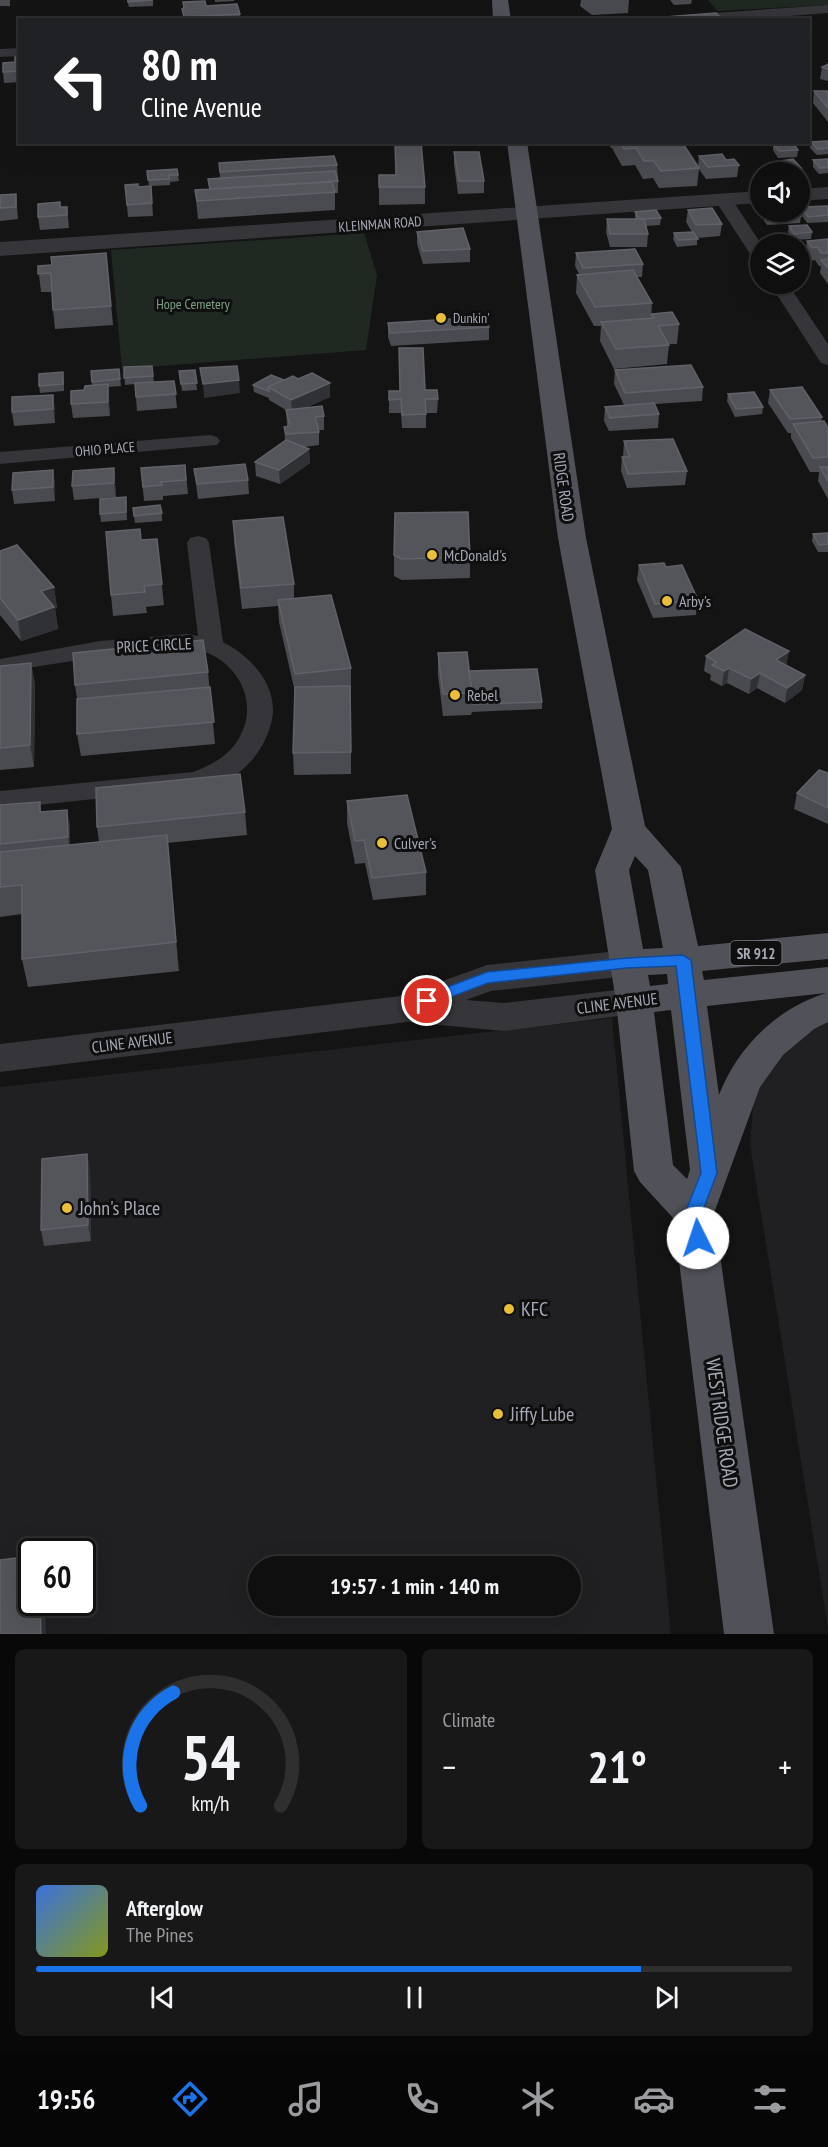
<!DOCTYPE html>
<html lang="en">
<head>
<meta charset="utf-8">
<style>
	body { margin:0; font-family:"PT Sans Narrow",sans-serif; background:#181819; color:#f1f3f6; height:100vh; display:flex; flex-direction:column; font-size:22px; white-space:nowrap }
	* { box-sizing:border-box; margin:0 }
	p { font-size:20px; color:#9b9c9f }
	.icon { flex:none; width:33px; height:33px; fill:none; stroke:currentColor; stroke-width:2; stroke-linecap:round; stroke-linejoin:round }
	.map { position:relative; height:1634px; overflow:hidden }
	.panel { display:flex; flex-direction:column; gap:15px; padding:15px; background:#080809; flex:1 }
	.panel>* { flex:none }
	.banner { position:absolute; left:18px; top:18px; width:792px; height:126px; border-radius:0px; box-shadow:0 6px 24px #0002,0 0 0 2px #2f2f30; background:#202124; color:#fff; overflow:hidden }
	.controls { position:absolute; left:750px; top:162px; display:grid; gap:12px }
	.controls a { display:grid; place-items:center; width:60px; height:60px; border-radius:50%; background:#0f0f10; box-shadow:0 6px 24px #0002,0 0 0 2px #2f2f30; font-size:30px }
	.speed { position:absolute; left:18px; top:1538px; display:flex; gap:12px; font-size:30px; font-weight:700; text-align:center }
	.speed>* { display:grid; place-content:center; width:78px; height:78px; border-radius:50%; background:#0f0f10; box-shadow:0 6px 24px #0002,0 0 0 2px #2f2f30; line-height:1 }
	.speed .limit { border:3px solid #111; border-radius:9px; background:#fff; color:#111 }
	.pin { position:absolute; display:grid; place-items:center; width:51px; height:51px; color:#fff; margin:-26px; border:3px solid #fff; border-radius:50%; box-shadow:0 2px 6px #0007 }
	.me { position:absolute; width:66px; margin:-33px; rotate:356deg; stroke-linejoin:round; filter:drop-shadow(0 0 4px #0008) }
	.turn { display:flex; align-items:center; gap:21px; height:126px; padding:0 24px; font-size:27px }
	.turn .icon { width:78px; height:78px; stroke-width:2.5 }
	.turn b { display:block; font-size:42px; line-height:51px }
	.big { font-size:45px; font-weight:700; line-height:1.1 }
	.panel .tile { flex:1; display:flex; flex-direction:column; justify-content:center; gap:9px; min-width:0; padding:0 21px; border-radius:9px; background:#181819 }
	.panel .dial { align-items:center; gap:0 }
	.dial svg { height:156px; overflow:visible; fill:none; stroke:#2f2f30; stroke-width:7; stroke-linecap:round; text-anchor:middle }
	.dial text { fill:#f1f3f6; stroke:none }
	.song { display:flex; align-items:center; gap:18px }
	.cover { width:72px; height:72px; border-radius:9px; background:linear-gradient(135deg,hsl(220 70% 55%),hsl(70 70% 35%)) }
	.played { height:6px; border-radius:3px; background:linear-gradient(90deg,#1a73e8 80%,#2f2f30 80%) }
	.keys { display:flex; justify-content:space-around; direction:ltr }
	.heat { display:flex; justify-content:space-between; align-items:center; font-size:33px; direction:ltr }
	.panel .tiles { flex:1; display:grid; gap:15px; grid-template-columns:1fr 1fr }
	.tile:last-child { grid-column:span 2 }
	.trip { position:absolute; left:248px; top:1556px; width:333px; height:60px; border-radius:30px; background:#0f0f10; box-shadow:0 6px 24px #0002,0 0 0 2px #2f2f30; font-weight:700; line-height:60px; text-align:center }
	.dock { display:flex; height:96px; justify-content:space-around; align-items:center; background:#060606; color:#9b9c9f }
	.dock .icon { width:42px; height:42px }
	.dock .on { color:#1a73e8 }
	.dock b { font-size:27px; color:#f1f3f6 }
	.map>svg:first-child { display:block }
	.built { fill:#202022; fill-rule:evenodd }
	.green { fill:#202822 }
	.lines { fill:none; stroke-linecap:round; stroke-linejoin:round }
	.minor { fill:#35353a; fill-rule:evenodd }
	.tertiary { fill:#35353a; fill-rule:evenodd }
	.primary { fill:#515259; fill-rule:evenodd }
	.wall { fill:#4a4b50 }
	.shaded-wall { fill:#303134 }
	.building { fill:#54555b; stroke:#616269; stroke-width:1.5 }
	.route { fill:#1a73e8; stroke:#114b97; stroke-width:1.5 }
	.poi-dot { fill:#e9be39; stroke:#0f0f10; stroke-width:2 }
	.labels { text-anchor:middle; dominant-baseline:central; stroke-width:6; stroke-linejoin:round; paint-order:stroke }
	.far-street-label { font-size:14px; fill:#a6a9b5; stroke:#0f0f10 }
	.far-park-label { font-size:14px; fill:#7e9f83; stroke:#0f0f10 }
	.far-poi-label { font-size:14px; fill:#a6a9b5; stroke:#0f0f10; text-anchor:start }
	.shield { fill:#0f0f10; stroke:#797b84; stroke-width:1.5 }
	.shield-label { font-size:15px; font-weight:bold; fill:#a6a9b5 }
	.street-label { font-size:16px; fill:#a6a9b5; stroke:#0f0f10 }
	.poi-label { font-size:16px; fill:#a6a9b5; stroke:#0f0f10; text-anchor:start }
	.near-poi-label { font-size:20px; fill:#a6a9b5; stroke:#0f0f10; text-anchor:start }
	.near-street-label { font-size:20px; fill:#a6a9b5; stroke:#0f0f10 }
</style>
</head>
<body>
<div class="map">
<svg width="828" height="1634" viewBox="0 0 828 1634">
	<rect width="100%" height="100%" fill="#141415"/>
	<path class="built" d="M612 1018 671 1634H0V1087ZM32 1551H82V1602H32ZM258 1566H570V1605H258Z
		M828 1019V1628L750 1145 754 1096 783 1050Z"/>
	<path class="green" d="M708 0H828V5L717 11Z
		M364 233 377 275 366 350 122 369 111 250Z"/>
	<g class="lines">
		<path class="minor" d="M828 5V13L738 20H664L671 16Z
			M20 48V56L0 57V49Z
			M724 195 730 196 761 244 760 261 754 260 715 200Z
			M770 284H788L828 344V365L821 363Z
			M210 435 217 437 220 441 217 445 0 464V452Z
			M198 536 206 538 209 543 223 642C248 655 274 680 273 712 271 737 255 762 234 776 205 793 164 792 132 795 88 800 44 804 0 809V791L193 772C220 762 239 749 246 720 252 691 233 662 205 652 189 646 171 650 155 651 102 655 52 664 0 673V659L100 641 187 634 198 636 187 543 190 538Z"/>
		<path class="tertiary" d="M828 187V199L800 201V189Z
			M760 191V203L0 256V242Z
			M627 950 640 954 645 963 640 972 627 976 491 991 466 1000 504 1003 634 988 647 992 652 1001 647 1010 634 1014 504 1031 407 1022 0 1072V1044L401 996 487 965Z"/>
		<path class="primary" d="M492 0H508L511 20H493Z
			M507 142H527L586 538 645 826 681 867 698 946 828 933V959L702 971 704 980 828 967V1022L814 1029 783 1055 760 1087 714 1213 774 1634H724L674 1219 640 1182 634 1171 616 1001 595 870 612 829 558 538ZM635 856 648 870 663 948 643 949 629 870ZM667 974 668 984 650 986 648 975ZM826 993C777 1008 737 1048 719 1095L707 1006ZM671 1010 690 1170 687 1179 673 1165 654 1012Z"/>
	</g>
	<path class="wall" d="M0 0H10V6H0Z
		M127 0H153V6L129 7Z
		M215 0H234V1L215 2Z
		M581 0H629L628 13 592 15 580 6Z
		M670 0H692L691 4 674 5Z
		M183 2 206 6 240 14V20H183Z
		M20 57V82L4 83 3 72 15 62Z
		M828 64V81L820 79 822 67Z
		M814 91H828V122L813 103Z
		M828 141V154L817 155 810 148 811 142Z
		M607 142H682L698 167 699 156 726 160 739 165 737 177 706 179 699 169 697 186 659 188 653 178 643 179 635 165 622 166 612 148H611Z
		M395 143 425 187V204L379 205V175H396Z
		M773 144 798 150 797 157 778 158 773 150Z
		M454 152 484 181V193L458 194 454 164Z
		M828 159V173L819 174 813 167V160Z
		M219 163 337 165 338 178H337L338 181V193H335V210L198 219 195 190H209L208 179H220Z
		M769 163 802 169 801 175 800 176V172H771L768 169Z
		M147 171 178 175 179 181 170 182V185L151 186 153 216 128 217 125 185 138 187 149 186Z
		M16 194 18 219 0 221V195Z
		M828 206V222L807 223 801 214 802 207Z
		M61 207H67L69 228 40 230 38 217Z
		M688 210 722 224 720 236 697 238V245L677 247 673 239 674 233 692 232 686 222Z
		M635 212 661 218 660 225 646 226 648 234 647 247H610L606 232 607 219H635Z
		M761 212H798L801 216 800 223 767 225 760 215Z
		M789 226 812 232 811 239 793 240 788 232Z
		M417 232 470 249V262L423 264 417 244Z
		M828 239V284L820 273 821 266H819L815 260 810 261 805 253 807 241Z
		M576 253 643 264 642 277H637L652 303 651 318V314L679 324 677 344H669L667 364 614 369 600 341 601 326H594L576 293 577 275 579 274 575 266Z
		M38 266 108 272 113 325 55 329 53 310 52 292H41Z
		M388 323 489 327V340L391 346 388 337Z
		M399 348 425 390 438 399 437 413H426V428H402L401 413H389V391H400Z
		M152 366 154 382 174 381 177 408 137 411 135 384 125 385 124 367Z
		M119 369 121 386 108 387 110 416 73 418 71 404 84 390 92 385 91 371Z
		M195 370 197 390 182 391 179 371Z
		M615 370 703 387 702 401 655 404 659 414 658 428 609 431 604 421 605 407 624 405 614 384Z
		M64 379V391L40 393 39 386Z
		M253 385 330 397 305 408 324 416V430H319V445L304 447 309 449 310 463 280 484 256 476 255 462 285 440 284 427 287 426 286 410 269 400V398L254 392Z
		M770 390 822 417 821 422 828 428V499L818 481 819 472H810L791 438V433H788L768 403Z
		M728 394 763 407 762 414 735 417 727 401Z
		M55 408V423L14 426 12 412Z
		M624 441 687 471 685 485 627 488 621 471 622 457H623Z
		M185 465 188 494 163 496V500L144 501 141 468Z
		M194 469 248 480 249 494 198 499Z
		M53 470 55 485V501L14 504 12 490Z
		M115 482 116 497 74 500 72 486Z
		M126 497 127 520 101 522 100 514Z
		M133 508 162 513V521L135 523Z
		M233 521 294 584V598L351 668V774L294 775 293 753 295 692 279 622 278 606 242 609 234 542Z
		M828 533V552H818L812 541 813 534Z
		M157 539 164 605 146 607 147 613 113 616 111 595 141 540Z
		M0 551 54 587 57 608 55 609 58 629 21 641 0 615Z
		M394 555 470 557V578L402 580 394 576Z
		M639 565 666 567 698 600 696 615 653 618 637 580Z
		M789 651 786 665 805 675 802 690 785 703 757 688 749 694 727 683 722 686 710 680 711 675 704 671 706 656Z
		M438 653 469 671 542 702V709L472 712 471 715 443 716 438 675Z
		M31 663 35 685 34 767 0 770V666Z
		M208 672 215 744 81 756 77 734V699L75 685Z
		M828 773V824L794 809 797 793Z
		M347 801 426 872V895L373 900 365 863 355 864 347 823Z
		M40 802 41 812 70 825V845L99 842 97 827 245 812 247 835 167 843 179 971 28 987 22 959V914L0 917V805Z
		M87 1154 90 1170 91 1241 44 1246 41 1230Z"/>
	<path class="shaded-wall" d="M239 380 240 393 204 398 203 384Z
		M330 383V397L292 413 291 400Z
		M108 384 109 398 110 416 108 402Z
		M53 395 55 408V423L53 409Z
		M309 449 310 463 280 484 279 470Z
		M114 468 115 482 116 497 114 483Z
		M53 470 55 485V501L53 487Z
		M54 587 57 608 55 609 58 629 21 641 18 620 41 591Z
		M789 651 786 666 776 660Z
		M31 663 35 685 34 767 30 745Z
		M729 668 727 683 722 686 724 671Z
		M760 673 757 688 749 694 751 679Z
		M805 675 802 690 785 703 787 688Z
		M67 810 70 825V853L68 837Z
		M167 835 170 863 179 971 176 942Z
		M87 1154 90 1170 91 1241 88 1225Z
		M40 1602H45L46 1634H41Z"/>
	<path class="building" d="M128 0H153L128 2Z
		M205 1 206 6 237 4 240 14 184 17 182 9 184 8 183 2Z
		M716 13 721 18 712 19V20H651L652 18Z
		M15 57H20V71L3 72V63L15 62Z
		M828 64V69L822 67Z
		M814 91H828V108Z
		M828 141V148L817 149 811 142Z
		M421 142 425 187H379V175H396L395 143Z
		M620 142H682L699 168 661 171 654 161H644L636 148 624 149Z
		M793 143 798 150 779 151 773 144Z
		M454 152H479L484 181H459Z
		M722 154 726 160 734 159 739 165 708 167 699 156Z
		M334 156 337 165 220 172 219 163Z
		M793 159 802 169 775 171 769 163Z
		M828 159V167L820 168 813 160Z
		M177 169 178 175H169V179L148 180 147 171Z
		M335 171 338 181 210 189 208 179Z
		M332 182 335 192 197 201 195 190Z
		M138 184V187L151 186 152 203 127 205 125 185Z
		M16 194V207L0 208V195Z
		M60 202V207H67V215L38 217V204Z
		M828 206V215L808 217 802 207Z
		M712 208 722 224 696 225 688 210Z
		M656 210 661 218 645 219H639L635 212Z
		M763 212H798L801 216 767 218Z
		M607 219H644L648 234H610Z
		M807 225 812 232 794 234 789 226Z
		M463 228 470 249 423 251 417 232Z
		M693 232 698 239 678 240 674 233Z
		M828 239V253H821L817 247 812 248 807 241Z
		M635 249 643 264 583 268 576 253Z
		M106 253 111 306 53 310 51 273 38 274V266L52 265 51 257Z
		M828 259V268L821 260Z
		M633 270 652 303 595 307 577 275Z
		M672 312 679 324 658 326 669 345 616 349 601 322 654 318 651 314Z
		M485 317 489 327 390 333 388 323Z
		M399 348H423L425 390H437L438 399H425L426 414 402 415 401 399 389 400V391H400Z
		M691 365 703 387 625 393 615 370Z
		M152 366 153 376 124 378V367Z
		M237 366 239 380 203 384 200 368Z
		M119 369 120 379 92 382 91 371Z
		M195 370 197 383 181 384 179 371Z
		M63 372V384L39 386V374Z
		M312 373 330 383 291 400 268 387 293 376 298 379Z
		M271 375 284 380 268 387 269 391 253 385Z
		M174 381 176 394 136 397 135 383Z
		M108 384V402L71 404V391L84 390 85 386Z
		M802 387 822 417 790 419 770 390Z
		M754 392 763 407 736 409 728 394Z
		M53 395V409L12 412V397Z
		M654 403 659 414 610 418 605 407Z
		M322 406 324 416 315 417 319 432 286 434 284 427 290 426 286 410Z
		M824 421 828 428V457L813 458 793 424Z
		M673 439 687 471 628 474 622 457H630L624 441Z
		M286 440 309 449 279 470 255 462Z
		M245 464 248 480 197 484 194 469Z
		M185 465 186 480 161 482 162 485 143 487 141 468Z
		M820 467H828V481Z
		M114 468V483L72 486 73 471Z
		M53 470V487L12 490 13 473Z
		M126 497V512L100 514V499Z
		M160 505 162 513 134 516 133 508Z
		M468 512 470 557 402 559 394 555 395 513Z
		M283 517 294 584 241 588 233 521Z
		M140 529 141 540 157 539 162 584 144 586 145 592 111 595 106 532Z
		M828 533V544L819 545 813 534Z
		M17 545 54 587 41 591 54 607 18 620 0 598V551Z
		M664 563 666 567 682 565 698 600 655 604 639 565Z
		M331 595 351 668 295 674 278 600Z
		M745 629 789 651 776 660 805 675 787 688 760 673 751 679 729 668 724 671 712 665 716 662 706 656Z
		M203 640 208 672 75 685 73 653Z
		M467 652 472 693 443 694 438 653Z
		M31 663 30 745 0 748V666Z
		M537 669 542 702 472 704V693L469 671Z
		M350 686 351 752 293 753 295 687Z
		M210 687 214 722 77 734V699Z
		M819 770 828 773V808L797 793Z
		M240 774 245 812 97 827 96 788Z
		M407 795 426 872 372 878 364 840 355 841 347 801Z
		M40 802V812L67 810 68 837 0 844V805Z
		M167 835 176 942 22 959V885L0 887V852Z
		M87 1154 88 1225 41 1230 42 1159Z
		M32 1556V1602H40L41 1634H0V1560Z"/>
	<path class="route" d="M683 955 691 960 717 1173 702 1213 706 1238 704 1242H691L685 1213 701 1173 676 966 627 968 488 983 427 1006 419 1001 421 997 487 972 627 958Z"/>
	<g class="poi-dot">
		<circle cx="441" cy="318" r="6"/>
		<circle cx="432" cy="555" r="6"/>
		<circle cx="667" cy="601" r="6"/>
		<circle cx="455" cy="695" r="6"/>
		<circle cx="382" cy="843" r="6"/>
		<circle cx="67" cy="1208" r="6"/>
		<circle cx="509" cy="1309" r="6"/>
		<circle cx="498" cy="1414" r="6"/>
	</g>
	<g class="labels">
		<g class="far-street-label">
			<text transform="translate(380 224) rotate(-4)">KLEINMAN ROAD</text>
			<text transform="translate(105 449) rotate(-5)">OHIO PLACE</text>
		</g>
		<g class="far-park-label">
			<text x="193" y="304">Hope Cemetery</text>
		</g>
		<g class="far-poi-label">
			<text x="453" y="318">Dunkin'</text>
		</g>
		<rect class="shield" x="730.5" y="941" width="51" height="24" rx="4.5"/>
		<g class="shield-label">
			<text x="756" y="953">SR 912</text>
		</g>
		<g class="street-label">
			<text transform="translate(564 487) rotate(82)">RIDGE ROAD</text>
			<text transform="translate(154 645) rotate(-3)">PRICE CIRCLE</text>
			<text transform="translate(617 1003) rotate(-7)">CLINE AVENUE</text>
			<text transform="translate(132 1042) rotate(-7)">CLINE AVENUE</text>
		</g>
		<g class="poi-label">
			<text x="444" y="555">McDonald's</text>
			<text x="679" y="601">Arby's</text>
			<text x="467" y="695">Rebel</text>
			<text x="394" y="843">Culver's</text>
		</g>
		<g class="near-poi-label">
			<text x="79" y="1208">John's Place</text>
			<text x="521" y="1309">KFC</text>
			<text x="510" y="1414">Jiffy Lube</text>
		</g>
		<g class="near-street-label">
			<text transform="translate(722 1423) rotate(82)">WEST RIDGE ROAD</text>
		</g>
	</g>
</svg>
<div class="controls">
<a><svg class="icon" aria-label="sound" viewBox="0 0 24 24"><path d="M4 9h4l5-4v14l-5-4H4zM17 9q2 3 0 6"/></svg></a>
<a><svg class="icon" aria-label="layers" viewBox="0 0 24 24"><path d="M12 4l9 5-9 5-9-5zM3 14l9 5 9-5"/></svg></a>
</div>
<div class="speed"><div class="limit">60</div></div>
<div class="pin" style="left:427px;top:1001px;background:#d93025"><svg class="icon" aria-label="arrive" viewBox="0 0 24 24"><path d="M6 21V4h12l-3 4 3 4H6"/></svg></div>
<svg class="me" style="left:698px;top:1238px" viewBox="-20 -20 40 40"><circle r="19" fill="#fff"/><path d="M0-13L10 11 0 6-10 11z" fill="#1a73e8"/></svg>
<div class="trip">19:57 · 1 min · 140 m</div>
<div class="banner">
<div class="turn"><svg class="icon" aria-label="left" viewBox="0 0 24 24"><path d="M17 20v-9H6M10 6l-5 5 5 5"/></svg><div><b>80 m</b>Cline Avenue</div></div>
</div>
</div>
<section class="panel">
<div class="tiles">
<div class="tile dial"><svg viewBox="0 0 100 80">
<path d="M14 69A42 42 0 1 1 86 69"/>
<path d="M14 69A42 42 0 0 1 31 11" stroke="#1a73e8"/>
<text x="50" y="56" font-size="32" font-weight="700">54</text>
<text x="50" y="72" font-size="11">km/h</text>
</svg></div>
<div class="tile"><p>Climate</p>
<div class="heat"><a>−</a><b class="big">21°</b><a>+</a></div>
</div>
<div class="tile">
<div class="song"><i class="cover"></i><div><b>Afterglow</b><p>The Pines</p></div></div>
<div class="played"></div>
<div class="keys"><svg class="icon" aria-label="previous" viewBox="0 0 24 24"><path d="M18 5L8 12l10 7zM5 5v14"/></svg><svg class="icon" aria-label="pause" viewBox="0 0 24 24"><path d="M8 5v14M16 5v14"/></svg><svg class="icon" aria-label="next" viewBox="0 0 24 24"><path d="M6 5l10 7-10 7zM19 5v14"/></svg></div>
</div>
</div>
</section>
<nav class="dock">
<b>19:56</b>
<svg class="icon on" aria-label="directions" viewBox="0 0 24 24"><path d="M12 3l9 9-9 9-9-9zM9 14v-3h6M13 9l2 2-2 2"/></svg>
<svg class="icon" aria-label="music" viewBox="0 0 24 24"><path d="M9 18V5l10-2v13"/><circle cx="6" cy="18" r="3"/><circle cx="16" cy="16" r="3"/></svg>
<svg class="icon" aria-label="phone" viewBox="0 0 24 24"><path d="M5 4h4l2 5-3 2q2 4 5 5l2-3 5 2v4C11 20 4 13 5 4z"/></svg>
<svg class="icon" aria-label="climate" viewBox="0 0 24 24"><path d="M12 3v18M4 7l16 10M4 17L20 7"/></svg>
<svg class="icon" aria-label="car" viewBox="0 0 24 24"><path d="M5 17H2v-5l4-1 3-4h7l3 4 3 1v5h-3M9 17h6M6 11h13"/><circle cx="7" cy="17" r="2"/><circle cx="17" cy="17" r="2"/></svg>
<svg class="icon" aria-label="filters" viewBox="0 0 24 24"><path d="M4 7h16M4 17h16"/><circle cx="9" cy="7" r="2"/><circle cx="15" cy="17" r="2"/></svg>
</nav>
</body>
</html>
